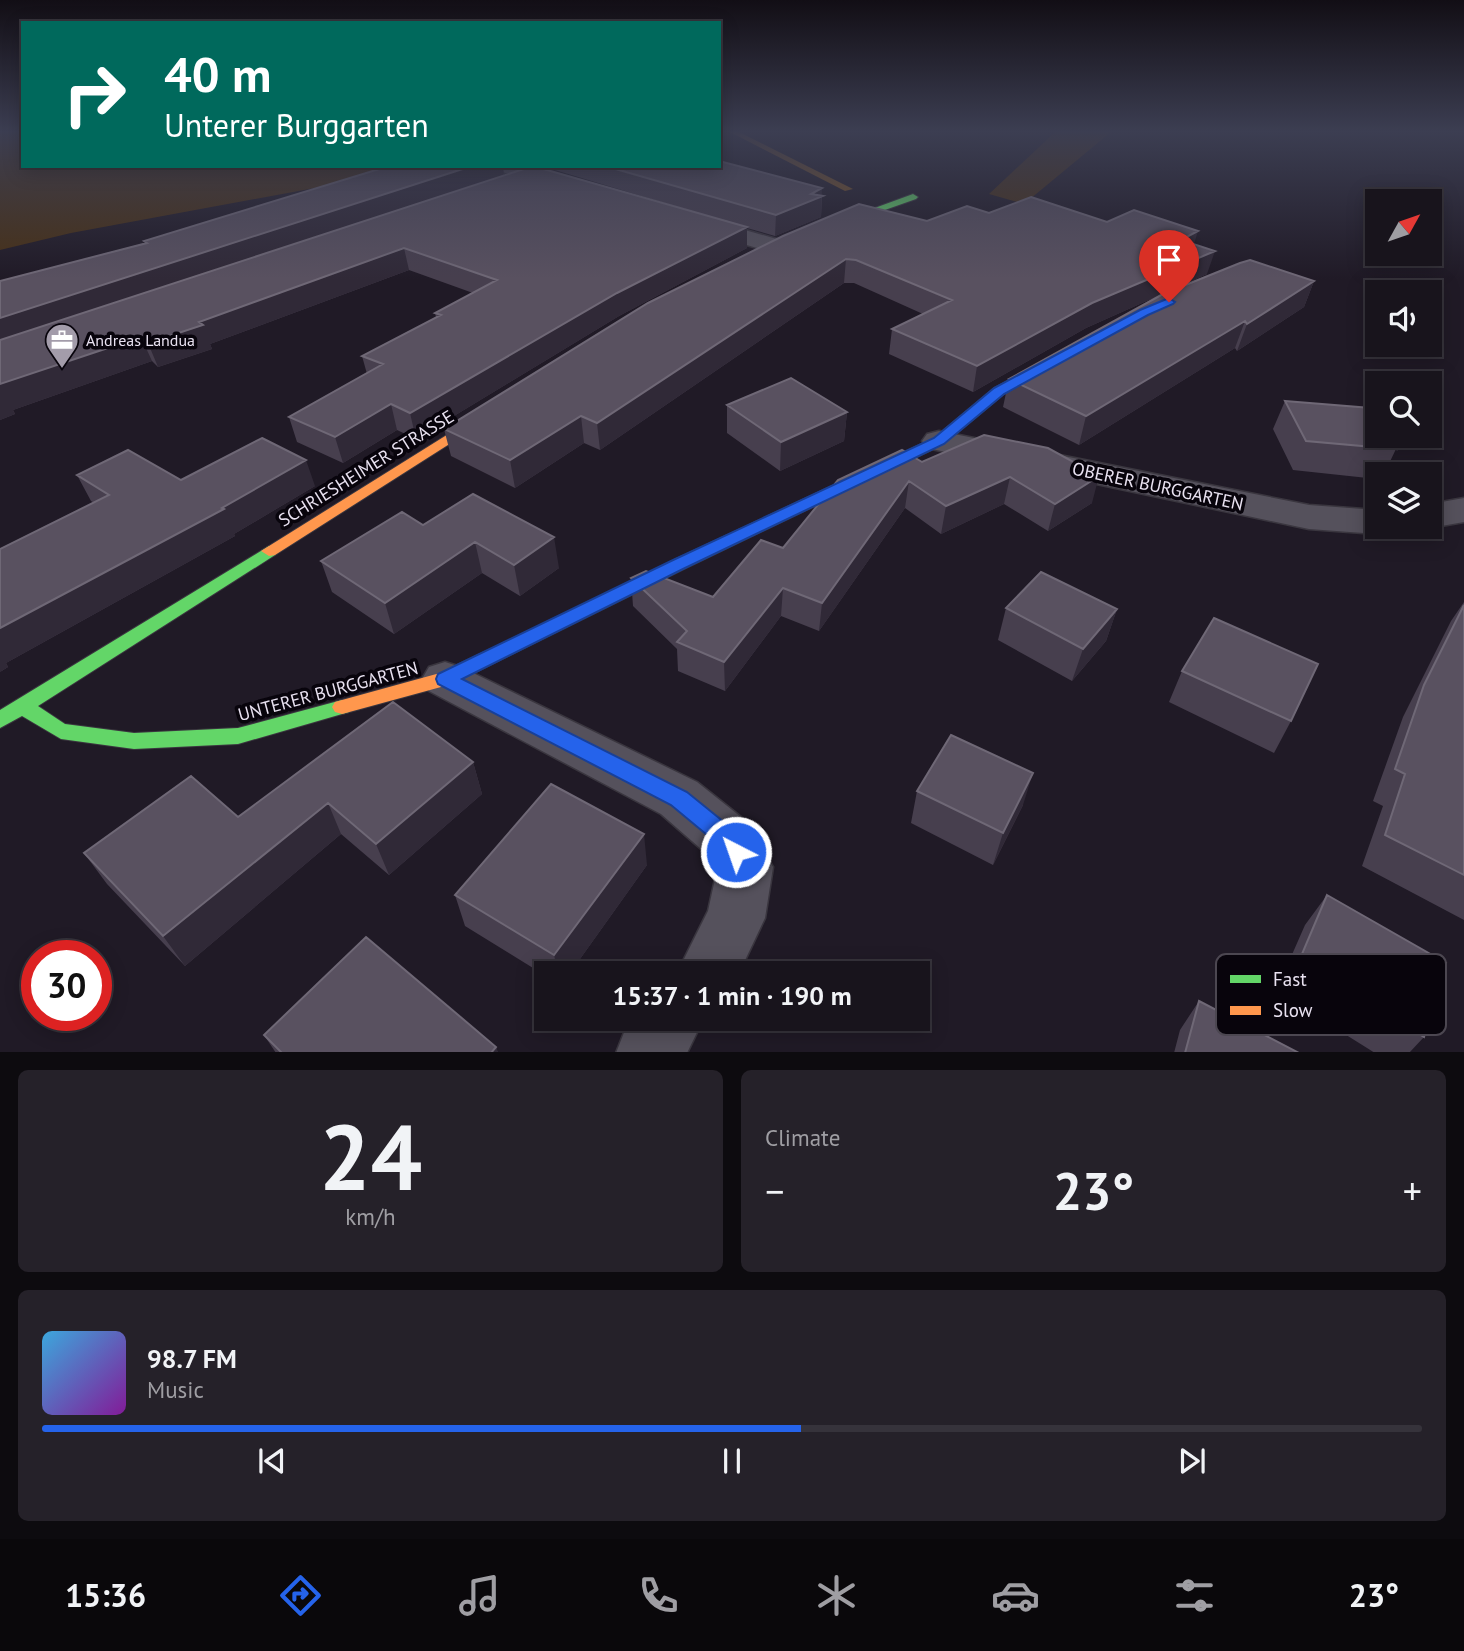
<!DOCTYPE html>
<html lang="en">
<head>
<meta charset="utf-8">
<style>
	body { margin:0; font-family:"PT Sans",sans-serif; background:#252129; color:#f1f3f6; height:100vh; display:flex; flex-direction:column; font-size:26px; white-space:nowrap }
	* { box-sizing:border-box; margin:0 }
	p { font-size:23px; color:#9f9ea3 }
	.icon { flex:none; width:38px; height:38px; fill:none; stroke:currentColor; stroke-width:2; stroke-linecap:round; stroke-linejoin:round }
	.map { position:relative; height:1052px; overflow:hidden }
	.side { display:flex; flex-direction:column; gap:18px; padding:18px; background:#0d0b0f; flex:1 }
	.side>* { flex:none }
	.banner { position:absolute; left:21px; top:21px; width:700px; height:147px; border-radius:0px; box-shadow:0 4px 18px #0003,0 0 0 2px #36333b; background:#00695c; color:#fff; overflow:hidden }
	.needle { width:46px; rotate:50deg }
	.tools { position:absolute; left:1365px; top:189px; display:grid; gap:14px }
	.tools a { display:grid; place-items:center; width:77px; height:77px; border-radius:0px; background:#18141c; box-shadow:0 4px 18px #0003,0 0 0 2px #36333b; font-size:35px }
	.speed { position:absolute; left:21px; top:940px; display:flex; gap:14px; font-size:35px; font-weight:700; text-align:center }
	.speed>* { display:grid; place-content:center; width:91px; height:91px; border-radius:50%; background:#18141c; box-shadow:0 4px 18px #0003,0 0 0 2px #36333b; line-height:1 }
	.speed .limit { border:10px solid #d22; background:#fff; color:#111 }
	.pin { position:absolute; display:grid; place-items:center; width:60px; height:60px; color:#fff; margin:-72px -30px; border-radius:50% 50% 50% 0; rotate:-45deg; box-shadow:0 0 7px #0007 }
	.pin .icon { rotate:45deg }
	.me { position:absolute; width:77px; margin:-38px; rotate:319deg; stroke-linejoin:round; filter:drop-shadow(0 0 5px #0008) }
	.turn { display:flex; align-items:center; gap:24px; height:147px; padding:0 28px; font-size:32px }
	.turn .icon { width:91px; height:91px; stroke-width:2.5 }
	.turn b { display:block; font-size:49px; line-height:60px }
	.big { font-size:52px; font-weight:600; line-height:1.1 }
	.side .widget { flex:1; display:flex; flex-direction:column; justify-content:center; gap:10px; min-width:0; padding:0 24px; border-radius:10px; background:#252129 }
	.side .dial { align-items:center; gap:0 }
	.dial b { font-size:91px; line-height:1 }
	.song { display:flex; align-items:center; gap:21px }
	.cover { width:84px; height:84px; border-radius:10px; background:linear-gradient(135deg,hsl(200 70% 55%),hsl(290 70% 35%)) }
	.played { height:7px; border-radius:4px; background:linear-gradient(90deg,#2563eb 55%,#36333b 55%) }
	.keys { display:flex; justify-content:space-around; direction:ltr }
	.heat { display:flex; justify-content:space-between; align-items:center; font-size:38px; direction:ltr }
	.side .tiles { flex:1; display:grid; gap:18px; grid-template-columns:1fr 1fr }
	.widget:last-child { grid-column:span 2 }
	.trip { position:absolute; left:534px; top:961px; width:396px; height:70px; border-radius:0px; background:#18141c; box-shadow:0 4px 18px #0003,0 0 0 2px #36333b; font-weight:600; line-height:70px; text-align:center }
	.menu { display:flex; height:112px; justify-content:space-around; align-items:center; background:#0a080b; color:#9f9ea3 }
	.menu .icon { width:49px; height:49px }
	.menu .selected { color:#2563eb }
	.menu b { font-size:32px; color:#f1f3f6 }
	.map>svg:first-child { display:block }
	.green { fill:#483015 }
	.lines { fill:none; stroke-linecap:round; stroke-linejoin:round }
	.stream { fill:#7c5425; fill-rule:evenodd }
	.street-casing { stroke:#3a363f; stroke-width:3 }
	.fast-casing { stroke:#3a363f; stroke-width:2 }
	.slow-casing { stroke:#3a363f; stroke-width:2 }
	.street { fill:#55515c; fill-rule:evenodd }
	.fast { fill:#63d668; fill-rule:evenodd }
	.slow { fill:#ff974d; fill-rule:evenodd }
	.wall { fill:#473f4e; fill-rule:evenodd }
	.shaded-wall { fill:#302937 }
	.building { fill:#595160; stroke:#6f6876; stroke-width:2 }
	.route { fill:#2563eb; stroke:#184099; stroke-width:2 }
	.labels { text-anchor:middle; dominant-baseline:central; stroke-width:7; stroke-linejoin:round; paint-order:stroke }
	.far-poi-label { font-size:16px; fill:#e9e2f1; stroke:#08040c; text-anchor:start }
	.street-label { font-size:18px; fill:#e9e2f1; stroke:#08040c }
	.key { fill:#08040c; stroke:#4c4751; stroke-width:2 }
	.key-label { font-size:19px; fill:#e9e2f1 }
</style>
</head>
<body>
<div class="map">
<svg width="1464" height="1053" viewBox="0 0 1464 1053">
	<rect width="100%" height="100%" fill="#201a26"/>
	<path class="green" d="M0 132H23V166H386L347 182 71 233 0 250Z
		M1055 132H1111L1024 204 989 194Z"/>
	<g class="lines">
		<path class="stream" d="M730 132H739L853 189 845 191Z"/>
		<defs>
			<path id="street" d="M493 166H527L576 180 579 185 576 190 568 192 496 170Z
				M696 216 787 242 790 247 787 252 778 254 688 228 684 223 688 218Z
				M939 431 1309 505 1377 510V527H1393L1391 530 1377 534 1309 529 927 448 922 441 927 434Z
				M1464 498V522L1430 528 1426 527H1430V504Z
				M445 662 461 667 697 782 746 821 773 867 765 918 739 973H677L708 911 717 870 708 855 661 814 429 691 422 679 429 667Z
				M634 1018H704L687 1053H616L625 1030Z"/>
			<path id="fast" d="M913 194 918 197 916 199 828 230 820 228Z
				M1052 358 1056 359V365L1004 394 944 444 686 568H674L672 564 674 560 934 438 994 388Z
				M269 546 275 547 277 551 275 555 38 706 65 724 134 733 238 728 342 700 349 702 352 707 349 712 238 744 134 749 61 739 22 716 0 728V710Z"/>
			<path id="slow" d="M490 408 497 412 495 415 275 555 269 556 261 551Z
				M680 559 688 564 686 568 452 684 342 714 335 712 332 707 335 702 342 700 440 673Z"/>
		</defs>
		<use href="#street" class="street-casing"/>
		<use href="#fast" class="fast-casing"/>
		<use href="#slow" class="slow-casing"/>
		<use href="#street" class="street"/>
		<use href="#fast" class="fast"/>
		<use href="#slow" class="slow"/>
	</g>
	<path class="wall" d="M503 166 504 176 532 166H719L822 196 821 217 775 236 747 228V248L619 316 416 439 397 430 343 463 297 442 289 417 367 374 362 356 436 317 435 313 473 293 409 270 210 344 212 349 158 367 152 361 13 410 15 414 0 420V281L145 243 144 241ZM533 166 545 167 708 216Z
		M989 213 1107 222 1194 244 1207 274 1086 328 973 392 889 354 892 329 923 314 854 283H844L600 450 584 443 515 488 451 456 444 429 927 221Z
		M1314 281 1304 307 1237 351 1235 348 1079 445 1003 407 1009 379Z
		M1285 401 1396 449 1384 474H1377V479L1293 470 1273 429Z
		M727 405 847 412 844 441 780 471 727 433Z
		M984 435 1092 503 1048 531 1004 504 941 534 905 508 819 631 781 616 725 691 678 671 677 649 633 606 631 578 713 597 783 548 922 462Z
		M77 475 181 480 315 486 234 534 235 536 6 663 8 667 0 672 94 503 91 501Z
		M423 525 559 568 520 596 482 573 394 634 332 592 321 561Z
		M1464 602V920L1362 866 1383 806 1373 801 1403 717 1451 621Z
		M1006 608 1117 609 1106 641 1072 681 998 640Z
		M1182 671 1291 721 1274 753 1169 702Z
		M473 762 482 794 389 875 341 834 185 966 107 884 84 853Z
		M917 791 1023 805 993 865 911 823Z
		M647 865 570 973H546V976L465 926 455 895Z
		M1327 895 1424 1037 1409 1053H1375L1276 991 1305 925Z
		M1199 1001 1299 1053H1174L1180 1030Z
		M264 1035 496 1047 498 1053H276Z"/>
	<path class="shaded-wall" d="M472 166H503L504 176 0 346V318Z
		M822 188 821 217 775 236 776 215 811 194Z
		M747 227V248L619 316 416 439 410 413 617 293Z
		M1198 231 1191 254 1181 240Z
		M404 248 409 270 210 344 212 349 158 367 148 343 199 322Z
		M1215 251 1207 274 1086 328 973 392 977 366 1092 303Z
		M846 259 844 283 600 450 597 423Z
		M1314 281 1304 307 1237 351 1247 324Z
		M1245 321 1235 348 1079 445 1086 416Z
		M141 337 152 361 13 410 15 414 0 420V384Z
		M391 404 397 430 343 463 335 437Z
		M847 412 844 441 780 471 781 442Z
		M581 416 584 443 515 488 510 460Z
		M306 460 315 486 234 534 235 536 6 663 8 667 0 672V628L222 508Z
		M1099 476 1092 503 1048 531 1055 504Z
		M1010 477 1004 504 941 534 946 506Z
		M909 481 905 508 819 631 822 603Z
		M554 537 559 568 520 596 514 565Z
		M475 542 482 573 394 634 385 603Z
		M783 588 781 616 725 691 724 662Z
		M1117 609 1106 641 1072 681 1083 649Z
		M473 762 482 794 389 875 376 844Z
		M1033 773 1023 805 993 865 1003 833Z
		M328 803 341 834 185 966 163 936Z
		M644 834 647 865 570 973H558L554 955Z
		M496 1047 498 1053H491Z"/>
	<path class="building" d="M719 161 822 188 811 194 823 196 776 215 605 166H719Z
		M389 166H472L0 318V281L147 243 144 241Z
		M533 166 747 227 617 293 410 413 391 404 335 437 289 417 383 364 362 356 441 315 435 313 497 280 404 248 199 322 203 325 148 343 141 337 0 384V340Z
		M1031 197 1107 222 1134 210 1198 231 1181 240 1215 251 1092 303 977 366 892 329 952 300 856 260 846 259 597 423 581 416 510 460 444 429 648 303 783 236 859 204 927 221 967 206 989 213Z
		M1250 260 1314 281 1247 324 1245 321 1086 416 1009 379 1163 294 1240 263Z
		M791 378 847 412 781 442 727 405Z
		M1285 401 1371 408 1377 418V436H1388L1396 449 1306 441Z
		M984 435 1048 448 1099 476 1055 504 1010 477 946 506 909 481 822 603 783 588 724 662 677 642 687 631 631 578 646 571 713 597 761 540 783 548 838 480 902 450 922 462Z
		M262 438 306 460 222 508 224 509 0 628V549L109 495 77 475 128 450 181 480Z
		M473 494 554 537 514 565 475 542 385 603 321 561 402 512 423 525Z
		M1041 572 1117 609 1083 649 1006 608Z
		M1464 605V875L1385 835 1405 774 1395 769 1424 685Z
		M1214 618 1318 664 1291 721 1182 671Z
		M393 702 473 762 376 844 328 803 163 936 84 853 191 776 238 817Z
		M951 735 1033 773 1003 833 917 791Z
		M551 784 644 834 554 955 455 895Z
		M1327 895 1446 963 1424 1037 1299 961Z
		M366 937 496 1047 491 1053H282L264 1035Z
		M1199 1001 1299 1053H1185Z"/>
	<linearGradient id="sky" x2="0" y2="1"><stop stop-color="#120e15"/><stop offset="0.47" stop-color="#3c3e52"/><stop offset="1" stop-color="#3c3e52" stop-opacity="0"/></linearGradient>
	<rect width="1464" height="279" fill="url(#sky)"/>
	<path class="route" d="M1169 298 1175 302 1173 304 1148 315 1004 394 944 444 683 569 462 679 687 792 735 831 747 852 744 860 736 862 728 860 719 845 671 805 438 684 436 679 438 674 671 561 934 438 994 388 1140 310Z"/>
	<defs>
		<symbol id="office-pin" viewBox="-11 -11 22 30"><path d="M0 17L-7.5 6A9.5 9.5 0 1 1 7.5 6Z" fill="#a39caa" stroke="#08040c"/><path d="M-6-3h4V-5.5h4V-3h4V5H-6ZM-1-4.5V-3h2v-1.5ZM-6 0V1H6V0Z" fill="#fff"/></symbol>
	</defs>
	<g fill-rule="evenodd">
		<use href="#office-pin" x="43" y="321" width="38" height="52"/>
	</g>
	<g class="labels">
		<g class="far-poi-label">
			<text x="86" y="340">Andreas Landua</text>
		</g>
		<g class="street-label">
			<text transform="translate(366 468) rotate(-32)">SCHRIESHEIMER STRASSE</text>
			<text transform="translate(1158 486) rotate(12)">OBERER BURGGARTEN</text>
			<text transform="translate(328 691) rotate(-15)">UNTERER BURGGARTEN</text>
		</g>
	</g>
	<rect x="1216" y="954" width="230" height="81" rx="10" class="key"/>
	<rect x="1230" y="975" width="31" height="8" fill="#63d668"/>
	<rect x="1230" y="1006" width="31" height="9" fill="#ff974d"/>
	<g class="key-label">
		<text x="1273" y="986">Fast</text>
		<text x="1273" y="1017">Slow</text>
	</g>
</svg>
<div class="tools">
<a><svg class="needle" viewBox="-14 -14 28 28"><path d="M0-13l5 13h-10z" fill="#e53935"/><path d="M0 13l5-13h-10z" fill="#9f9ea3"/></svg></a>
<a><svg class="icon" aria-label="sound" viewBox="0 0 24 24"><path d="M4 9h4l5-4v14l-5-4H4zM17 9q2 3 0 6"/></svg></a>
<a><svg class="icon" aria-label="search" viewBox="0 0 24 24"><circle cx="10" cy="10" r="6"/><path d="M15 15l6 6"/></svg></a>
<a><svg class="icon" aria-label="layers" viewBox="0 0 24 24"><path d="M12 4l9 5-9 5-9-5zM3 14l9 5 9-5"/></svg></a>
</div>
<div class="speed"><div class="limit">30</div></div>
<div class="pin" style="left:1169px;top:302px;background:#d93025"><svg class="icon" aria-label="arrive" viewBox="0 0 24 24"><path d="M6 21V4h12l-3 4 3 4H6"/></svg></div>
<svg class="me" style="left:736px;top:852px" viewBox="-20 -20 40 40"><circle r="17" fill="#2563eb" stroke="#fff" stroke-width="3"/><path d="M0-11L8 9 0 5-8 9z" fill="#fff"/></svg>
<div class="trip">15:37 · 1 min · 190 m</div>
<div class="banner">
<div class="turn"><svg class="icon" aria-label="right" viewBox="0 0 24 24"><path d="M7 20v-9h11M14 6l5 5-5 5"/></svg><div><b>40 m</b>Unterer Burggarten</div></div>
</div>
</div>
<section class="side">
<div class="tiles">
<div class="widget dial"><b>24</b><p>km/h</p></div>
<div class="widget"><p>Climate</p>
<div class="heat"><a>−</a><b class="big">23°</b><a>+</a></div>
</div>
<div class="widget">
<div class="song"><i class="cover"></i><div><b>98.7 FM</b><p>Music</p></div></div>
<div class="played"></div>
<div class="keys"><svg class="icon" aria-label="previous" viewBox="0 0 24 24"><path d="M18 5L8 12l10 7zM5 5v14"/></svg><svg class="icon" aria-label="pause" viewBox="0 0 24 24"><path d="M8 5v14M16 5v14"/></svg><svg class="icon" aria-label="next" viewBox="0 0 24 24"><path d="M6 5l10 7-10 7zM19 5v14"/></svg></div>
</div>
</div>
</section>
<nav class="menu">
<b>15:36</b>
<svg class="icon selected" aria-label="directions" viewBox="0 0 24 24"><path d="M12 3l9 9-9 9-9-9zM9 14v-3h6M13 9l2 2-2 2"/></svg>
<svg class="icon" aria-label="music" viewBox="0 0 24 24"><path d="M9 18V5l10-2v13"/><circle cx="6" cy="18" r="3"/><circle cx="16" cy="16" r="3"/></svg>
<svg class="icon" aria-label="phone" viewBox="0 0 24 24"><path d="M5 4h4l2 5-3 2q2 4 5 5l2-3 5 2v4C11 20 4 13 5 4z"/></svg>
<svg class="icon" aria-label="climate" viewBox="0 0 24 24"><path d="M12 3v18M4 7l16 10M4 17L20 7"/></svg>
<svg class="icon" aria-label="car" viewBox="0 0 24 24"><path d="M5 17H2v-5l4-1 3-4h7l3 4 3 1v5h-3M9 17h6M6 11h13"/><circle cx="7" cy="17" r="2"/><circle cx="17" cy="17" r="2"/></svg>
<svg class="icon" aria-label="filters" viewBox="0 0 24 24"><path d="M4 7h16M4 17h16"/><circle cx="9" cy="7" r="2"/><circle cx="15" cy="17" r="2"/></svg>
<b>23°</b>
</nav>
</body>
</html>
